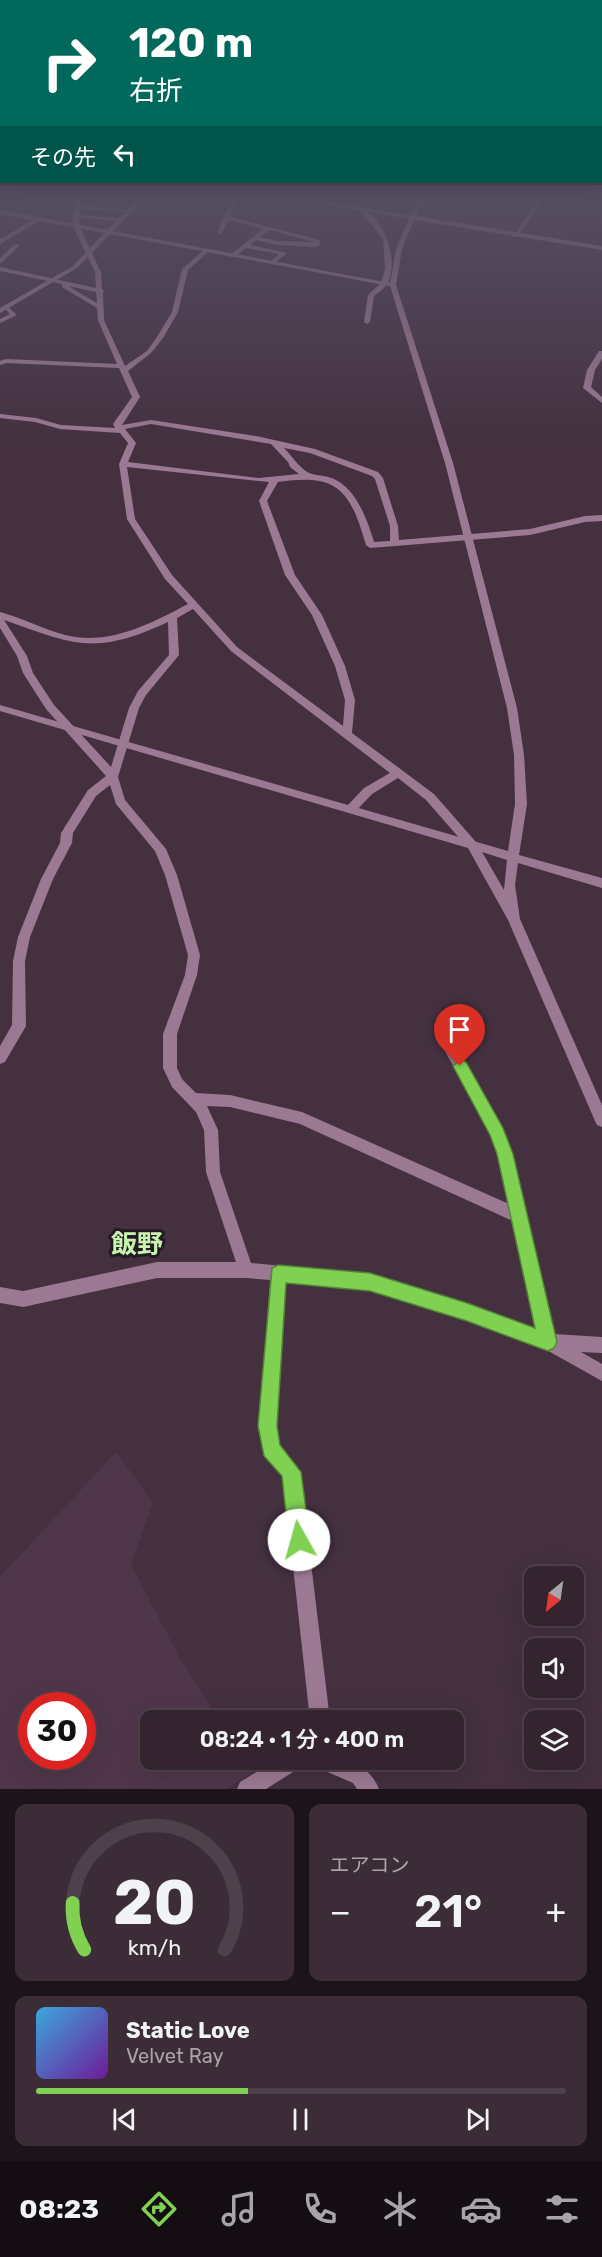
<!DOCTYPE html>
<html lang="ja">
<head>
<meta charset="utf-8">
<style>
	body { margin:0; font-family:Rubik,"Noto Sans JP",sans-serif; background:#3b2c37; color:#f1f3f6; height:100vh; display:flex; flex-direction:column; font-size:22px; white-space:nowrap }
	* { box-sizing:border-box; margin:0 }
	p { font-size:20px; color:#a9a4aa }
	.icon { flex:none; width:33px; height:33px; fill:none; stroke:currentColor; stroke-width:2; stroke-linecap:round; stroke-linejoin:round }
	.map { position:relative; height:1789px; overflow:hidden }
	.sheet { display:flex; flex-direction:column; gap:15px; padding:15px; background:#1c141a; flex:1 }
	.sheet>* { flex:none }
	.guide { position:absolute; left:0px; top:0px; width:603px; height:183px; box-shadow:0 6px 24px #0002,0 0 0 2px #4e414b; background:#00695c; color:#fff; overflow:hidden }
	.needle { width:39px; rotate:209deg }
	.controls { position:absolute; left:524px; top:1566px; display:grid; gap:12px }
	.controls a { display:grid; place-items:center; width:60px; height:60px; border-radius:12px; background:#33242f; box-shadow:0 6px 24px #0002,0 0 0 2px #4e414b; font-size:30px }
	.speed { position:absolute; left:18px; top:1692px; display:flex; gap:12px; font-size:30px; font-weight:700; text-align:center }
	.speed>* { display:grid; place-content:center; width:78px; height:78px; border-radius:50%; background:#33242f; box-shadow:0 6px 24px #0002,0 0 0 2px #4e414b; line-height:1 }
	.speed .limit { border:9px solid #d22; background:#fff; color:#111 }
	.pin { position:absolute; display:grid; place-items:center; width:51px; height:51px; color:#fff; margin:-62px -26px; border-radius:50% 50% 50% 0; rotate:-45deg; box-shadow:0 0 6px #0007 }
	.pin .icon { rotate:45deg }
	.me { position:absolute; width:66px; margin:-33px; rotate:353deg; stroke-linejoin:round; filter:drop-shadow(0 0 4px #0008) }
	.turn { display:flex; align-items:center; gap:21px; height:126px; padding:0 30px; font-size:27px }
	.turn .icon { width:78px; height:78px; stroke-width:2.5 }
	.turn b { display:block; font-size:42px; line-height:51px }
	.then { display:flex; align-items:center; height:57px; padding:0 30px; background:#0003; gap:12px; font-size:22px }
	.big { font-size:45px; font-weight:600; line-height:1.1 }
	.sheet .tile { flex:1; display:flex; flex-direction:column; justify-content:center; gap:9px; min-width:0; padding:0 21px; border-radius:12px; background:#3b2c37 }
	.sheet .dial { align-items:center; gap:0 }
	.dial svg { height:156px; overflow:visible; fill:none; stroke:#4e414b; stroke-width:7; stroke-linecap:round; text-anchor:middle }
	.dial text { fill:#f1f3f6; stroke:none }
	.song { display:flex; align-items:center; gap:18px }
	.cover { width:72px; height:72px; border-radius:9px; background:linear-gradient(135deg,hsl(200 70% 55%),hsl(280 70% 35%)) }
	.played { height:6px; border-radius:3px; background:linear-gradient(90deg,#80d051 40%,#4e414b 40%) }
	.keys { display:flex; justify-content:space-around; direction:ltr }
	.heat { display:flex; justify-content:space-between; align-items:center; font-size:33px; direction:ltr }
	.sheet .tiles { flex:1; display:grid; gap:15px; grid-template-columns:1fr 1fr }
	.tile:last-child { grid-column:span 2 }
	.trip { position:absolute; left:140px; top:1710px; width:324px; height:60px; border-radius:12px; background:#33242f; box-shadow:0 6px 24px #0002,0 0 0 2px #4e414b; font-weight:600; line-height:60px; text-align:center }
	.dock { display:flex; height:96px; justify-content:space-around; align-items:center; background:#140e13; color:#a9a4aa }
	.dock .icon { width:42px; height:42px }
	.dock .on { color:#80d051 }
	.dock b { font-size:27px; color:#f1f3f6 }
	.map>svg:first-child { display:block }
	.built { fill:#50364a; fill-rule:evenodd }
	.lines { fill:none; stroke-linecap:round; stroke-linejoin:round }
	.minor { fill:#9c7993; fill-rule:evenodd }
	.tertiary { fill:#9c7993; fill-rule:evenodd }
	.route { fill:#80d051; stroke:#538735; stroke-width:1.5 }
	.labels { text-anchor:middle; dominant-baseline:central; stroke-width:6; stroke-linejoin:round; paint-order:stroke }
	.near-quarter-label { font-size:26px; font-weight:bold; fill:#c7f4b1; stroke:#241b22 }
</style>
</head>
<body>
<div class="map">
<svg width="602" height="1789" viewBox="0 0 602 1789">
	<rect width="100%" height="100%" fill="#44303f"/>
	<path class="built" d="M116 1452 153 1502 131 1564 179 1657 219 1720H150V1760H243L252 1773 227 1789H0V1577ZM32 1706H82V1756H32Z"/>
	<g class="lines">
		<path class="minor" d="M75 195H81L80 206 134 210 131 212 80 209V215L125 219 122 221 79 218V226L101 272 102 289 104 291 103 293 104 320 125 366 147 351 157 337 172 312 182 269 204 250 209 251 188 270 178 312 163 338 151 353 128 371 140 397 122 425 151 420 256 436 315 449 378 472 383 478 398 526 399 540 530 529 585 516 602 515V521L585 522 530 535 370 548 366 545C350 489 337 473 278 482L267 501 295 575 322 615 345 666 355 700 352 733 434 794 476 842 478 845 476 848H468L426 800 398 778 372 794 355 812H347L345 809 347 806 364 788 390 773 231 651 193 609 177 618 179 655 146 695 139 708 118 777 125 800 166 849 177 875 200 955 197 975 177 1034V1068L182 1079 196 1093 230 1095 302 1112 509 1204 492 1135 437 1037 439 1033 444 1031 449 1033 503 1128 512 1154 554 1334 602 1337V1353L581 1352 602 1364V1381L543 1348 467 1320 370 1290 285 1281 276 1426 279 1445 297 1466 300 1472 330 1720H310L283 1476C265 1455 263 1453 260 1426L270 1280 246 1278H157L23 1307 0 1303V1287L23 1291 157 1262H236L206 1172 204 1130 196 1112 172 1087 163 1068V1034L185 975 188 955 165 875 155 851 116 804 110 785 96 796 73 833 72 843 53 879 30 937 25 961 26 1026 5 1062 0 1064V1046L12 1025 13 961 18 937 41 879 60 843 61 833 88 790 106 776 46 709 23 673 17 656 0 628V612C22 618 43 629 65 635 109 646 150 624 188 604L165 579 127 519 119 464 128 443 120 433 60 429 35 422 0 418V414L36 418 61 425 115 428 113 424 132 397 119 368 7 363 0 365V361L6 359 117 364 98 320 97 308 62 287V284L0 271V267L96 288 95 272 73 226 72 216 74 215ZM68 286 96 292 97 303ZM151 424 271 444 288 462 290 467 299 474 259 478 128 462 136 443 125 429ZM284 448 310 453 372 476 375 479 390 526V541L374 542C367 519 357 490 334 479 326 475 314 476 307 472 298 466 292 456 284 448ZM127 467 269 482 259 501 285 575 312 615 335 666 345 700 343 726 237 647 172 575 135 519ZM4 620C75 645 95 656 168 622L169 655 138 691 129 708 111 767 54 705 33 673 27 656ZM207 1106 230 1107 300 1124 513 1221 537 1330 467 1304 370 1274 251 1263 220 1172 218 1130Z
			M236 195H242L230 217 320 240 319 245 316 247 278 245 256 240 250 245 287 253 272 265 269 263 279 254 246 248 234 257H230V255L263 229 229 220 221 234H217L223 218ZM269 230 314 242 278 241 260 237Z
			M541 195H547L517 237H513Z
			M363 208C385 223 399 257 388 283 385 288 379 292 374 296L370 322 367 324 364 322 368 295 381 283 385 269 383 239 360 210Z
			M15 244 20 245 0 264V258Z
			M7 306 17 315 0 323V319L10 314 4 308Z
			M599 351H602V359L595 370 591 387 602 397V403L583 388 587 370Z
			M276 1760H304L301 1767 266 1789H237L240 1782Z
			M313 1760C341 1757 367 1760 379 1789H357L353 1783 316 1767Z"/>
		<path class="tertiary" d="M142 195H148L113 231 390 283 396 249 409 219 269 195H283L410 215 421 195H427L416 216 602 246V250L414 220 402 249 396 285 453 463 517 708 524 755 527 804 519 855 602 878V888L518 863 515 885 520 919 602 1105V1127L597 1125 595 1121 508 920 468 848 0 711V705L508 851 515 804 514 755 507 708 445 463 390 286 110 234 77 268 0 313V308L73 266 104 233 39 221 0 244V239L33 220 0 214V210L107 230ZM482 852 507 860 504 890Z"/>
	</g>
	<linearGradient id="sky" x2="0" y2="1"><stop stop-color="#251a23"/><stop offset="0.44" stop-color="#564e63"/><stop offset="1" stop-color="#564e63" stop-opacity="0"/></linearGradient>
	<rect width="602" height="445" fill="url(#sky)"/>
	<path class="route" d="M460 1060 466 1062 503 1128 513 1154 557 1342 554 1348 548 1351 467 1321 370 1291 286 1283 277 1426 280 1445 301 1472 310 1540 307 1547 299 1550 292 1547 289 1540 282 1476 264 1456 258 1426 272 1268 278 1265 370 1273 467 1303 535 1328 497 1154 490 1135 453 1066Z"/>
	<g class="labels">
		<g class="near-quarter-label">
			<text x="137" y="1244">飯野</text>
		</g>
	</g>
</svg>
<div class="controls">
<a><svg class="needle" viewBox="-14 -14 28 28"><path d="M0-13l5 13h-10z" fill="#e53935"/><path d="M0 13l5-13h-10z" fill="#a9a4aa"/></svg></a>
<a><svg class="icon" aria-label="sound" viewBox="0 0 24 24"><path d="M4 9h4l5-4v14l-5-4H4zM17 9q2 3 0 6"/></svg></a>
<a><svg class="icon" aria-label="layers" viewBox="0 0 24 24"><path d="M12 4l9 5-9 5-9-5zM3 14l9 5 9-5"/></svg></a>
</div>
<div class="speed"><div class="limit">30</div></div>
<div class="pin" style="left:460px;top:1066px;background:#d93025"><svg class="icon" aria-label="arrive" viewBox="0 0 24 24"><path d="M6 21V4h12l-3 4 3 4H6"/></svg></div>
<svg class="me" style="left:299px;top:1540px" viewBox="-20 -20 40 40"><circle r="19" fill="#fff"/><path d="M0-13L10 11 0 6-10 11z" fill="#80d051"/></svg>
<div class="trip">08:24 · 1 分 · 400 m</div>
<div class="guide">
<div class="turn"><svg class="icon" aria-label="right" viewBox="0 0 24 24"><path d="M7 20v-9h11M14 6l5 5-5 5"/></svg><div><b>120 m</b>右折</div></div>
<div class="then">その先<svg class="icon" aria-label="left" viewBox="0 0 24 24"><path d="M17 20v-9H6M10 6l-5 5 5 5"/></svg></div>
</div>
</div>
<section class="sheet">
<div class="tiles">
<div class="tile dial"><svg viewBox="0 0 100 80">
<path d="M14 69A42 42 0 1 1 86 69"/>
<path d="M14 69A42 42 0 0 1 8 45" stroke="#80d051"/>
<text x="50" y="56" font-size="32" font-weight="700">20</text>
<text x="50" y="72" font-size="11">km/h</text>
</svg></div>
<div class="tile"><p>エアコン</p>
<div class="heat"><a>−</a><b class="big">21°</b><a>+</a></div>
</div>
<div class="tile">
<div class="song"><i class="cover"></i><div><b>Static Love</b><p>Velvet Ray</p></div></div>
<div class="played"></div>
<div class="keys"><svg class="icon" aria-label="previous" viewBox="0 0 24 24"><path d="M18 5L8 12l10 7zM5 5v14"/></svg><svg class="icon" aria-label="pause" viewBox="0 0 24 24"><path d="M8 5v14M16 5v14"/></svg><svg class="icon" aria-label="next" viewBox="0 0 24 24"><path d="M6 5l10 7-10 7zM19 5v14"/></svg></div>
</div>
</div>
</section>
<nav class="dock">
<b>08:23</b>
<svg class="icon on" aria-label="directions" viewBox="0 0 24 24"><path d="M12 3l9 9-9 9-9-9zM9 14v-3h6M13 9l2 2-2 2"/></svg>
<svg class="icon" aria-label="music" viewBox="0 0 24 24"><path d="M9 18V5l10-2v13"/><circle cx="6" cy="18" r="3"/><circle cx="16" cy="16" r="3"/></svg>
<svg class="icon" aria-label="phone" viewBox="0 0 24 24"><path d="M5 4h4l2 5-3 2q2 4 5 5l2-3 5 2v4C11 20 4 13 5 4z"/></svg>
<svg class="icon" aria-label="climate" viewBox="0 0 24 24"><path d="M12 3v18M4 7l16 10M4 17L20 7"/></svg>
<svg class="icon" aria-label="car" viewBox="0 0 24 24"><path d="M5 17H2v-5l4-1 3-4h7l3 4 3 1v5h-3M9 17h6M6 11h13"/><circle cx="7" cy="17" r="2"/><circle cx="17" cy="17" r="2"/></svg>
<svg class="icon" aria-label="filters" viewBox="0 0 24 24"><path d="M4 7h16M4 17h16"/><circle cx="9" cy="7" r="2"/><circle cx="15" cy="17" r="2"/></svg>
</nav>
</body>
</html>
